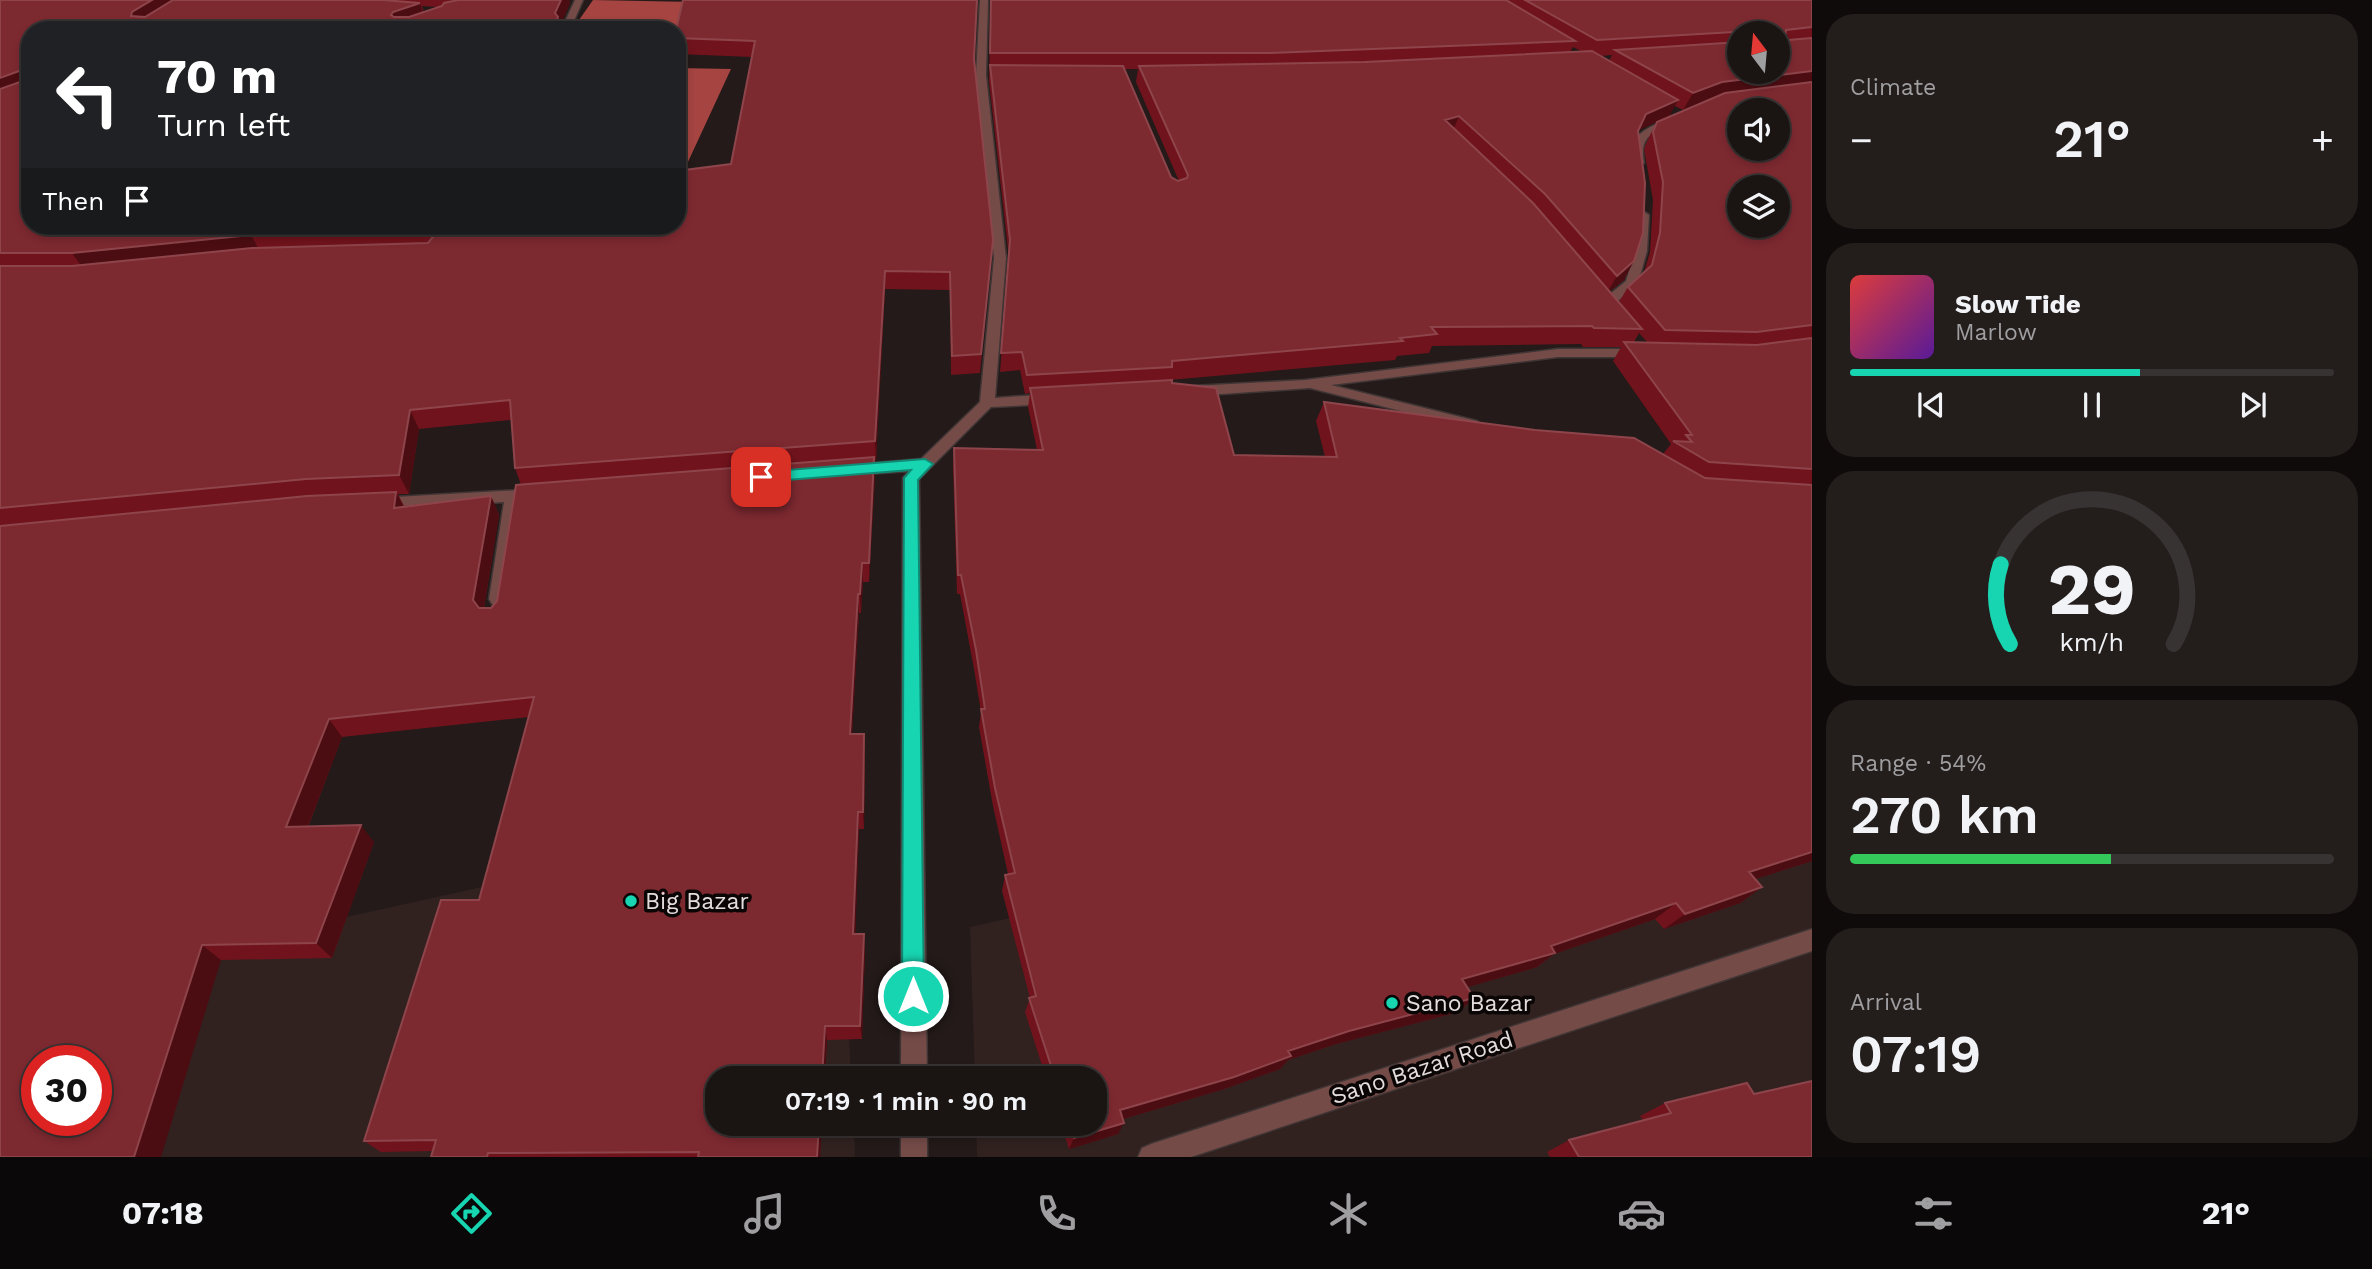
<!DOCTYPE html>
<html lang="en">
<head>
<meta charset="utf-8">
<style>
	body { margin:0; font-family:"Work Sans",sans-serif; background:#231d1c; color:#f1f3f6; height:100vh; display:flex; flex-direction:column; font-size:26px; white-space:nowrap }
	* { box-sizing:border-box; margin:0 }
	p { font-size:23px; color:#9f9ea0 }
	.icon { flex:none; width:38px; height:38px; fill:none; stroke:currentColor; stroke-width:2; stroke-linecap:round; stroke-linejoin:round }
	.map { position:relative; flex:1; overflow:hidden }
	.sheet { display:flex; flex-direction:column; gap:14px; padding:14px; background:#0e0b0a; width:560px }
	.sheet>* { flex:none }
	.top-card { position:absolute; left:21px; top:21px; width:665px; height:214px; border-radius:28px; box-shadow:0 4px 10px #0003,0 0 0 2px #383333; background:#202124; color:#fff; overflow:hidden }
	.needle { width:46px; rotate:344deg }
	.fabs { position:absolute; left:1727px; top:21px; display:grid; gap:14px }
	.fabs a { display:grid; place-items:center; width:63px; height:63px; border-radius:50%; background:#1a1413; box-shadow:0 4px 10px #0003,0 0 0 2px #383333; font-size:35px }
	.speed { position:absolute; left:21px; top:1045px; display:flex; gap:14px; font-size:35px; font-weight:700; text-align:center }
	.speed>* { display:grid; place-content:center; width:91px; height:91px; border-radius:50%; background:#1a1413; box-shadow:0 4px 10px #0003,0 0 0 2px #383333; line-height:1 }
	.speed .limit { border:10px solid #d22; background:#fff; color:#111 }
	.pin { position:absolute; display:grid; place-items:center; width:60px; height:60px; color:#fff; margin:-30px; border-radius:14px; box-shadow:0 4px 10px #0006 }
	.me { position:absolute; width:77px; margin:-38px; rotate:0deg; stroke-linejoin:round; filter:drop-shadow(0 0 5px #0008) }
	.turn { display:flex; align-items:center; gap:24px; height:147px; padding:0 21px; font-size:32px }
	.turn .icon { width:91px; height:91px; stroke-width:2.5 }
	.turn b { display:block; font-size:49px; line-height:60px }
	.then { display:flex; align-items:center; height:66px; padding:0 21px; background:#0003; gap:14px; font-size:26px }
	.big { font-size:52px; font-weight:600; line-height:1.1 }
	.sheet .widget { flex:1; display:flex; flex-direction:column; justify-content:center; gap:10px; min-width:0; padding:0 24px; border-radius:28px; background:#231d1c }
	.sheet .dial { align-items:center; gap:0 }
	.dial svg { height:182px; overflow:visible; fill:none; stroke:#383333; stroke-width:7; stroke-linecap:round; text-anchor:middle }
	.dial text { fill:#f1f3f6; stroke:none }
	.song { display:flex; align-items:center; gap:21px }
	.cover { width:84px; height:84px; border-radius:10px; background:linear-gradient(135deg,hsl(0 70% 55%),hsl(270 70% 35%)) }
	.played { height:7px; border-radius:4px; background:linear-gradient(90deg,#18d5b2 60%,#383333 60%) }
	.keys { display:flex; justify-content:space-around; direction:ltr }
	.heat { display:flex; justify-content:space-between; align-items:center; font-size:38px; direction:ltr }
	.charge { height:10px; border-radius:5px; background:linear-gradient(90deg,#34c759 54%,#383333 0) }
	.trip { position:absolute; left:705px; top:1066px; width:402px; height:70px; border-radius:28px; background:#1a1413; box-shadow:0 4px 10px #0003,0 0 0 2px #383333; font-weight:600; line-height:70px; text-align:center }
	.tab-bar { display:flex; height:112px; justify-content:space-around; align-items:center; background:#0a0808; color:#9f9ea0 }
	.tab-bar .icon { width:49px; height:49px }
	.tab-bar .active { color:#18d5b2 }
	.tab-bar b { font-size:32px; color:#f1f3f6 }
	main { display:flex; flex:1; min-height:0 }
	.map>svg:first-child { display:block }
	.built { fill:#312220; fill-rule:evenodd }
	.water { fill:#a54440 }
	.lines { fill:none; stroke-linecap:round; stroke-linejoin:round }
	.minor-casing { stroke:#3e3534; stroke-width:3 }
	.tertiary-casing { stroke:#3e3534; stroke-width:3 }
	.minor { fill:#754b48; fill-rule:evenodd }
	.tertiary { fill:#754b48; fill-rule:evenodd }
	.wall { fill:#71131c; fill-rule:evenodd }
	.shaded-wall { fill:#4c0d12 }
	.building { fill:#7d2930; stroke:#8d454b; stroke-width:2; fill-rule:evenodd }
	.route { fill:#18d5b2; stroke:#108a74; stroke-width:2 }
	.poi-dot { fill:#18d5b2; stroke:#0a0606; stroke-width:2.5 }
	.labels { text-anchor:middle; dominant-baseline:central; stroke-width:7; stroke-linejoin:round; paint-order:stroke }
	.near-poi-label { font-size:23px; fill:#e4dddd; stroke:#0a0606; text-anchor:start }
	.near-street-label { font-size:23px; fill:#e4dddd; stroke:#0a0606 }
</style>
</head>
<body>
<main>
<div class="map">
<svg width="1812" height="1157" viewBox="0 0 1812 1157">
	<rect width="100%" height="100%" fill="#231a19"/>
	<path class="built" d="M1812 740V1157H977L976 1124H1096V1078H975L970 927Z
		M838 808 851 1078H718V1124H854L855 1157H0V994ZM37 1060H96V1120H37Z"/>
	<path class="water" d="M593 0 694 2 677 30H572Z
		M677 68 731 69 681 177H677Z"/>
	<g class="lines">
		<defs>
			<path id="minor" d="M575 0H583L570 30H561Z
				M980 0H988L986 75 1006 258 995 398 1050 394 1057 399 1050 404 991 407 919 479 927 1078H901L903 478 909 471 852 475 844 470 852 465 921 459 980 402 994 258 976 75Z
				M1672 117 1681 119C1660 136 1638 128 1644 163L1634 165C1623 135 1650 127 1672 117Z
				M1643 211 1649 215 1647 251 1638 283 1609 309H1599V303L1626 281 1635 251 1637 215Z
				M1558 349H1639L1646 353 1639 357H1558L1331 385 1477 421 1480 424 1477 427 1472 429 1310 388 1193 396 1186 391 1193 386 1305 380Z
				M538 489 546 495 544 499 520 502 507 599 504 604H492L489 599 504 502 377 510 369 504 377 498Z
				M901 1124H927V1157H901Z"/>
			<path id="tertiary" d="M1812 929V951L1191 1157H1138L1142 1148 1151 1144Z"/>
		</defs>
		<use href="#minor" class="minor-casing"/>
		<use href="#tertiary" class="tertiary-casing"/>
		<use href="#minor" class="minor"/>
		<use href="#tertiary" class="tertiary"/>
	</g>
	<path class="wall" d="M0 0H569L570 3 560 26 30 30V226H677L731 164 752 57 677 54V30L974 60 991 258 980 373 951 375 950 290 885 289 876 460H875V476L869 582H863L861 613H859L852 734 865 751 864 829H859L855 934 865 949 862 1039 827 1040 820 1157H431L433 1151 381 1152 364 1141 479 900 529 717 342 737 308 827 374 842 332 958 221 960 0 1157ZM422 6 438 7 424 12ZM511 420 515 468 521 485 497 601 491 608H484L499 515 491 496 404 506 398 494H409L419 429Z
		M991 0H1812V861L1755 879 1762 887 1740 903 1664 929 1655 919 1554 954 1537 967 1467 987 1474 998 1458 1012 1336 1044 1288 1060 1280 1069 1224 1089 1123 1119 1118 1134 1069 1149 1061 1124H1096V1078H1046L1025 1012 1030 998 1002 891 1005 875 1008 874 993 806 979 727 981 712 974 669 960 594H957L953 467 954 448 1037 450 1028 407 1030 393 1025 394 1020 370 1000 372 1009 258 989 81ZM1740 33H1778L1740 72ZM1573 47 1581 51 1570 52ZM1612 55 1609 61 1600 56ZM1124 69H1138L1136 82 1179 181 1171 177ZM1711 99 1657 122 1648 139 1644 149 1653 200 1650 252 1644 272 1628 287 1619 302 1610 291 1624 280 1638 130 1675 106 1683 110ZM1639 333 1647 342H1634ZM1581 344 1583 347H1621L1613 361 1671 444 1663 454 1324 402 1316 421 1325 457 1234 455 1169 380 1395 360 1397 356 1429 353 1432 346Z
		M1754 1094 1812 1157H1550L1547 1152 1569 1140 1643 1120 1640 1116 1665 1103Z"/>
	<path class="shaded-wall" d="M152 0H184L140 28 131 16 132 12Z
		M561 0H569L570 3 560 26 561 30H554L555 13Z
		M420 3 425 18 397 30 391 15 393 12Z
		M19 71 29 88 0 98V78Z
		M1812 71V86L1713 98 1683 110 1693 93 1722 82Z
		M1678 100 1669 117 1637 131 1646 114Z
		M1459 116 1452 133 1445 120Z
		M251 235 261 253 85 271 72 253Z
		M1634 261 1624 280 1606 294 1617 276Z
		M885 271V289L876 460 875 441Z
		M410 410 419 429 409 494 399 475Z
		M874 457 875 476 869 582V563Z
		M396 492 406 511 394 508Z
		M491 496 499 515 482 619 473 600Z
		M862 563 863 582 861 613 860 594Z
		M858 594 859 613 851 752 850 734Z
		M329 719 342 737 301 844 286 827Z
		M864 734 865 751 864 829 863 812Z
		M858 812 859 829 855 949 853 934Z
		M361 825 374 842 332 958 316 943Z
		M1812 852V861L1727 888 1749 872Z
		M1762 887 1740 903 1664 929 1685 914Z
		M1676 903 1655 919 1554 954 1537 967 1447 993 1462 979 1551 946Z
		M864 934 865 949 862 1039 860 1026Z
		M202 945 221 960 161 1157H134Z
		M1474 998 1458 1012 1336 1044 1288 1060 1280 1069 1224 1089 1113 1122 1120 1110 1288 1051 1349 1031Z
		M825 1026 827 1040 825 1078H822Z
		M1124 1123 1118 1134 1069 1149 1074 1138Z
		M819 1124H822L820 1157H817Z"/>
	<path class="building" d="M0 0H152L132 12 131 16 145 17 173 0H383L420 3 393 12 391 15 394 17H409L442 6 444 3 458 0H561L555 13 558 17 554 30H30V226H677V171L731 164 755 41 677 38V30H676L683 0H977L974 59 993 240 981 354 952 356 950 272 885 271 875 441 515 468 510 400 410 410 399 475 306 479 0 508V266H72L252 248 428 243 433 237 424 231 251 235 72 253H0V89L20 82 22 74 19 71 0 78Z
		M991 0H1506L1575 41 1270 53H990Z
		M1525 0H1812V27L1786 30 1785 37 1788 40 1812 38V71L1722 82 1693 93 1615 50 1740 42V72H1778V33H1751V31L1597 40Z
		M1592 51 1678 100 1646 114 1638 131 1645 183 1643 233 1634 261 1617 276 1545 194 1459 116 1445 120 1533 203 1642 329 1594 328 1592 326 1431 327 1437 334 1400 338 1403 341 1172 361V367L1027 375 1022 352 1001 353 1010 240 990 65 1123 66 1171 177 1178 181 1187 178 1188 175 1139 66 1365 62Z
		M1812 82V325L1757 332 1665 330 1628 287 1652 265 1660 233 1663 182 1653 132 1657 122 1725 93ZM1740 110H1778V149H1740ZM1740 187H1778V226H1740Z
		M1812 338V469L1709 462 1673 441 1692 442 1686 435H1692L1624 342 1757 345Z
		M1172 380V383L1216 388 1234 455 1337 457 1324 402 1535 430 1634 438 1705 478 1812 485V852L1749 872 1762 887 1685 914 1676 903 1551 946 1555 953 1462 979 1474 998 1349 1031 1288 1051 1291 1056 1234 1077 1120 1110 1124 1123 1074 1138 1070 1124H1096V1078H1055L1029 998 1036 996 1005 875 1015 873 995 788 981 709H985L976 650 961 575H958L954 448 1043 450 1030 388Z
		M874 457 869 563H862L860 594H858L850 734H864L863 812H858L853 934H864L860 1026H825L822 1078H718V1124H819L817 1157H698L699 1152 488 1153 487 1157H431L436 1140 364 1141 441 900H479L534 697 329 719 286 827 361 825 316 943 202 945 134 1157H0V526L307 496 396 492 394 508 491 496 473 600 479 608H491L497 601 516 485ZM37 1060H96V1120H37Z
		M1812 1081V1157H1579L1569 1140 1671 1113 1665 1103 1747 1083 1754 1094Z"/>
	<path class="route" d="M925 459 933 464 918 480 924 996 921 1004 913 1007 906 1004 902 996 904 478 911 470 761 482 753 477 761 472Z"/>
	<g class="poi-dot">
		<circle cx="631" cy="901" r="7"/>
		<circle cx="1392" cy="1003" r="7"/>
	</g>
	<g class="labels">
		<g class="near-poi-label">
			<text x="645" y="901">Big Bazar</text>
			<text x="1406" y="1003">Sano Bazar</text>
		</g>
		<g class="near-street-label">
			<text transform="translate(1422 1068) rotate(-18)">Sano Bazar Road</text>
		</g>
	</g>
</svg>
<div class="fabs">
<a><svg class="needle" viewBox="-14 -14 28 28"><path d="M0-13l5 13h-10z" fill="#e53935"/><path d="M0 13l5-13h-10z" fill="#9f9ea0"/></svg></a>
<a><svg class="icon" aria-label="sound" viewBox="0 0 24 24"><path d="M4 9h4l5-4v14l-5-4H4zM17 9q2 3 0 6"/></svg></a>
<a><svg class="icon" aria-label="layers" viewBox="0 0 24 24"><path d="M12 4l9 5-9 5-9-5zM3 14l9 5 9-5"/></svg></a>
</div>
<div class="speed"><div class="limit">30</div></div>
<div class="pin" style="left:761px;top:477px;background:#d93025"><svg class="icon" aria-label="arrive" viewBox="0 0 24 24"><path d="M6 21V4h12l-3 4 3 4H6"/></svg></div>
<svg class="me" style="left:913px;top:996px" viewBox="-20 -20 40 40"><circle r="17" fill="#18d5b2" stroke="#fff" stroke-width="3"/><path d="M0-11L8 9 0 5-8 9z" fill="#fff"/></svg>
<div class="trip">07:19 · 1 min · 90 m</div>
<div class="top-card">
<div class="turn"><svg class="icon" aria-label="left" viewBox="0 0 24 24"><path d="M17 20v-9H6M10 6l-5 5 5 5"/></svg><div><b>70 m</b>Turn left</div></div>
<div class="then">Then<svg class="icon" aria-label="arrive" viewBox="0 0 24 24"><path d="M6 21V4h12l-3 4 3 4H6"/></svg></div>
</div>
</div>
<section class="sheet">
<div class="widget"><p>Climate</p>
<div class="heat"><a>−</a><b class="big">21°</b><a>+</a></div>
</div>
<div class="widget">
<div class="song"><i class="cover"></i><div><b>Slow Tide</b><p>Marlow</p></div></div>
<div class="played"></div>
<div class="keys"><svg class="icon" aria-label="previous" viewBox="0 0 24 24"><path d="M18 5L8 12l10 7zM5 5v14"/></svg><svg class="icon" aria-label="pause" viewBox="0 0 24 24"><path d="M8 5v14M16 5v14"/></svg><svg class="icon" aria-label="next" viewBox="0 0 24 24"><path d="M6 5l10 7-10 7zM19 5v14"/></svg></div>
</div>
<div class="widget dial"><svg viewBox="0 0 100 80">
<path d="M14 69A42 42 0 1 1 86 69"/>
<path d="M14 69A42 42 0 0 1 10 34" stroke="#18d5b2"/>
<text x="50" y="56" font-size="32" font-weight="700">29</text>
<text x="50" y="72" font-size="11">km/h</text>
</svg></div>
<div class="widget"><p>Range · 54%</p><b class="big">270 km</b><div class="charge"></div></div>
<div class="widget"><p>Arrival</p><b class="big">07:19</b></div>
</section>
</main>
<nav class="tab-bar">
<b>07:18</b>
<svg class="icon active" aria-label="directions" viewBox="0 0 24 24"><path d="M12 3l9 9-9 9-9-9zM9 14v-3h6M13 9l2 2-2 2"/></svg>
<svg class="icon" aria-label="music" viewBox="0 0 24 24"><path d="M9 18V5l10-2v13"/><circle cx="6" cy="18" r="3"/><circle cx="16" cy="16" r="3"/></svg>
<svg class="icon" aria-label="phone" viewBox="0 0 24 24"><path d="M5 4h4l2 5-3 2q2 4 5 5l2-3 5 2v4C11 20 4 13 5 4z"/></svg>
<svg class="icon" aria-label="climate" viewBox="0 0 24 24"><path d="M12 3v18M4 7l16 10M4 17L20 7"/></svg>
<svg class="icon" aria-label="car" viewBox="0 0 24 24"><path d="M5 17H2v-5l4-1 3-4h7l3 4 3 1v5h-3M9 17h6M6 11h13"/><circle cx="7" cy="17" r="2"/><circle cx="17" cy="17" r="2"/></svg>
<svg class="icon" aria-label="filters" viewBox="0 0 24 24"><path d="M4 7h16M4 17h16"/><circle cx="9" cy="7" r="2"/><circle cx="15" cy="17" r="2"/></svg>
<b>21°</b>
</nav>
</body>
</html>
